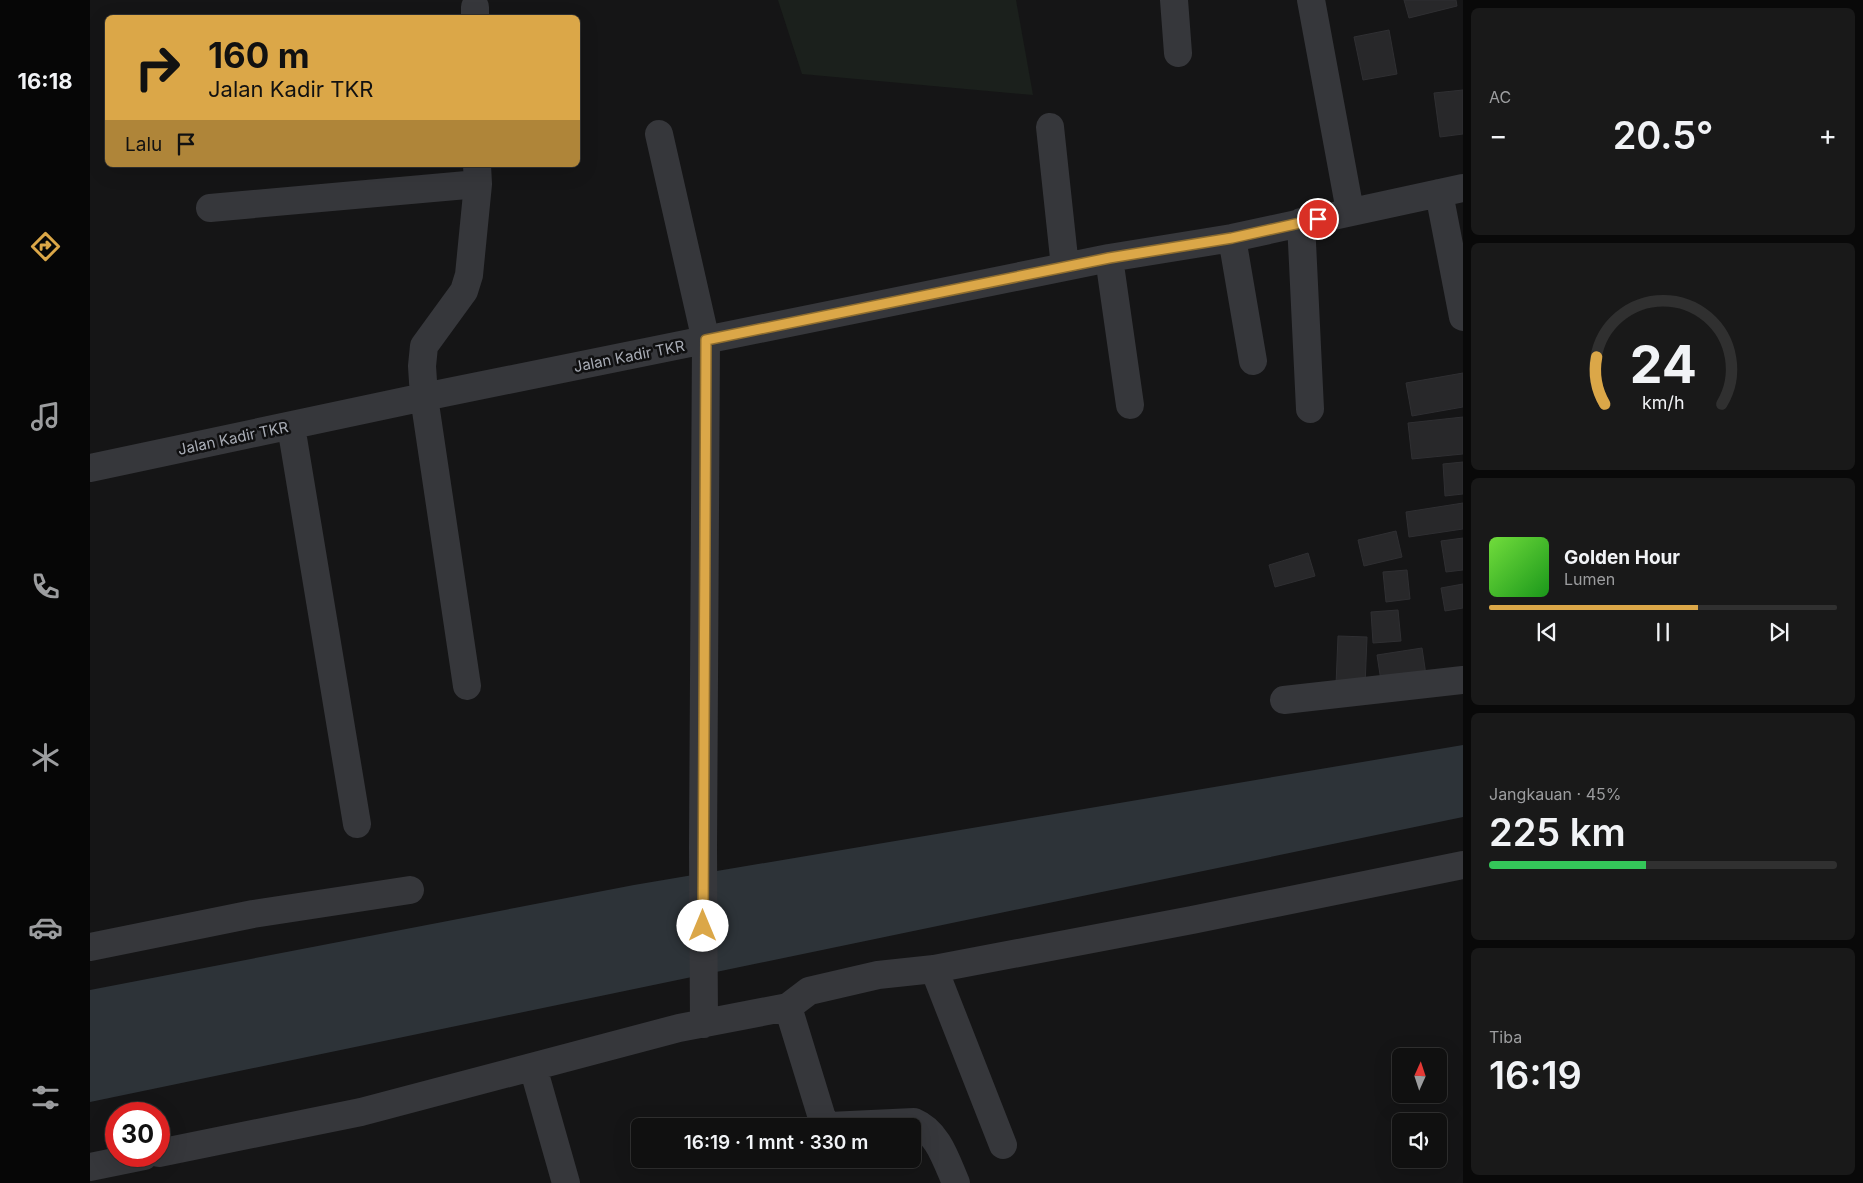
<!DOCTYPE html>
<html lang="id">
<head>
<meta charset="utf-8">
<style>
	body { margin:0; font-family:Inter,sans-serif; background:#191919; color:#f1f3f6; height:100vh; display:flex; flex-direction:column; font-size:19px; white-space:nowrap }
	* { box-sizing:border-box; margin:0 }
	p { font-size:16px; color:#9c9d9f }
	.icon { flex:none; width:28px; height:28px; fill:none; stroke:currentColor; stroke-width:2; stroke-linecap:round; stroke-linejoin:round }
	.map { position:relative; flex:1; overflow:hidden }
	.sheet { display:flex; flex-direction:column; gap:8px; padding:8px; background:#090909; width:400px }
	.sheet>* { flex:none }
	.top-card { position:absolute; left:15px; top:15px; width:475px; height:152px; border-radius:8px; box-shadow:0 5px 20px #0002,0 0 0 1px #303030; background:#dba748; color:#111; overflow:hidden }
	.needle { width:32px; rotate:3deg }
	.controls { position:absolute; left:1302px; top:1048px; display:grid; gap:10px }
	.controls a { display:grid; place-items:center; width:55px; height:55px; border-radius:8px; background:#101010; box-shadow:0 5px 20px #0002,0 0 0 1px #303030; font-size:25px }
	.speed { position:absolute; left:15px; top:1102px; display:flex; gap:10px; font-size:25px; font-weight:700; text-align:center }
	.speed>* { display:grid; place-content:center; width:65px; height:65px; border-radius:50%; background:#101010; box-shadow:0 5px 20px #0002,0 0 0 1px #303030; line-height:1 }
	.speed .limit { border:8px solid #d22; background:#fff; color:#111 }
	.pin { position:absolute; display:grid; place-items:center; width:42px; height:42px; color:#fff; margin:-21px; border:2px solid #fff; border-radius:50%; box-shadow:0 1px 5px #0007 }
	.me { position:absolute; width:55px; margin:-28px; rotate:0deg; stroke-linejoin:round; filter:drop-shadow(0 0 4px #0008) }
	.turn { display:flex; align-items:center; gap:18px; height:105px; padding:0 20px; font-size:22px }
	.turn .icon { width:65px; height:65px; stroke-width:2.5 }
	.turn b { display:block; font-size:35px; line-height:42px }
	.then { display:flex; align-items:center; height:48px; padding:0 20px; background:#0003; gap:10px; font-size:19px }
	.big { font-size:38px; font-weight:600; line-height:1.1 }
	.sheet .widget { flex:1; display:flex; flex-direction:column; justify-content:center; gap:8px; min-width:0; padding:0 18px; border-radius:8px; background:#191919 }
	.sheet .dial { align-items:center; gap:0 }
	.dial svg { height:130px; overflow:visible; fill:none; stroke:#303030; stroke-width:7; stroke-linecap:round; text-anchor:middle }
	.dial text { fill:#f1f3f6; stroke:none }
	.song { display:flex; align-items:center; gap:15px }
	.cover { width:60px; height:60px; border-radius:8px; background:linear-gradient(135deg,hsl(100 70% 55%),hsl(120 70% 35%)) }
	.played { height:5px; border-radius:2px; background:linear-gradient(90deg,#dba748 60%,#303030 60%) }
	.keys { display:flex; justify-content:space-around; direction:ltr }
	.heat { display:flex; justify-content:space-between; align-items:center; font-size:28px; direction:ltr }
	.charge { height:8px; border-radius:4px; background:linear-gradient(90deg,#34c759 45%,#303030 0) }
	.trip { position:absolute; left:541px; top:1118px; width:290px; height:50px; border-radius:8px; background:#101010; box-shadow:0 5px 20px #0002,0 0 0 1px #303030; font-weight:600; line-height:50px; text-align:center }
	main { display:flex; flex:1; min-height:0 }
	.menu { display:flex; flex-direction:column; width:90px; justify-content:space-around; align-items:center; background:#060606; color:#9c9d9f }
	.menu .icon { width:35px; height:35px }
	.menu .active { color:#dba748 }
	.menu b { font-size:22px; color:#f1f3f6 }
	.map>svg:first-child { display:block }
	.green { fill:#1b201c }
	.water { fill:#2d3338 }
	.building { fill:#28282a; stroke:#2f2f32 }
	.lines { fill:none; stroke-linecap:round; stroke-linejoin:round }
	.minor { stroke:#36373b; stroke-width:28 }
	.route-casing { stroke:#8e6d2f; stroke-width:12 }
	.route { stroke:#dba748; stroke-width:9 }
	.labels { text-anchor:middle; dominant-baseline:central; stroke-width:5; stroke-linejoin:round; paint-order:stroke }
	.street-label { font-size:15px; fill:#a8acb5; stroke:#101011 }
</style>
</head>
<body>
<main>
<nav class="menu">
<b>16:18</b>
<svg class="icon active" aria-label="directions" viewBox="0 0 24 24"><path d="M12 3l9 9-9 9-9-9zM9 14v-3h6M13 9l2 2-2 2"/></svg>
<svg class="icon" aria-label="music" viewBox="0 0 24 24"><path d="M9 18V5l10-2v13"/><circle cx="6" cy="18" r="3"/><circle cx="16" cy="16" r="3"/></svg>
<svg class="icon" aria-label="phone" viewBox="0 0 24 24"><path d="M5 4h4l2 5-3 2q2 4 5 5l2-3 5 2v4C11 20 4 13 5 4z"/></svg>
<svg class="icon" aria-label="climate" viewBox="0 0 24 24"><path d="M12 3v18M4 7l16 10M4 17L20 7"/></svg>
<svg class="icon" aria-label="car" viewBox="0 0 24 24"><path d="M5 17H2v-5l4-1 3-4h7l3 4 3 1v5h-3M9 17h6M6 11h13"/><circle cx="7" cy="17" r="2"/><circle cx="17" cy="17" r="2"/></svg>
<svg class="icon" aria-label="filters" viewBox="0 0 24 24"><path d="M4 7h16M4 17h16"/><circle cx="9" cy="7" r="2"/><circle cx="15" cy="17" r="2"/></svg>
</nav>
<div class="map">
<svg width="1373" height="1183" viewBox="0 0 1373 1183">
	<rect width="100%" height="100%" fill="#151516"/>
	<path class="green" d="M688 0H926L943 95 712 74Z"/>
	<path class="water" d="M1373 745V817L0 1102V990L544 885Z"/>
	<path class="building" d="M1314 0H1366L1367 6 1319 18Z
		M1299 30 1307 74 1273 80 1264 37Z
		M1373 90V134L1350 137 1344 93Z
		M1373 373V407L1322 416 1316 383Z
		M1373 417V454L1322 459 1318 423Z
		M1373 462V494L1355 496 1353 464Z
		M1373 503V529L1319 537 1316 512Z
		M1306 531 1312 557 1274 566 1268 540Z
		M1373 538V570L1356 572 1351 541Z
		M1218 553 1225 576 1185 587 1179 565Z
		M1317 570 1320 599 1296 602 1293 572Z
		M1373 584V608L1355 611 1351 588Z
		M1308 610 1311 641 1283 643 1281 612Z
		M1248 636 1277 637 1275 686 1246 685Z
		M1332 648 1336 675 1291 681 1287 655Z"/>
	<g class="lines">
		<path class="minor" d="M1084 0 1088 53
			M1221 0 1260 211
			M385 7V18
			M960 127 975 267
			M569 134 616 341 613 848 614 1024
			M1349 193 1373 317
			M120 208 388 184
			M1211 222 1220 409
			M1142 238 1163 361
			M1019 258 1040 405
			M201 426 267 824
			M0 468 334 397 1019 258 1142 238 1373 188
			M377 686 334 397 332 366 334 346 374 291 379 275 388 184 387 165
			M1194 700 1373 680
			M0 947 163 914 320 890
			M844 969 913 1145
			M698 1007 733 1121 739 1126 824 1122C848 1132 856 1160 866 1183
			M443 1067 476 1183
			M69 1153 271 1112 589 1028 698 1007 719 991 788 975 844 969 1102 920 1373 865
			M0 1167 54 1156"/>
	</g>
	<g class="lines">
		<defs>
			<path id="route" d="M613 926 616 340 1019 258 1142 238 1228 219"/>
		</defs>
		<use href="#route" class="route-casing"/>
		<use href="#route" class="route"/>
	</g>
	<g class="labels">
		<g class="street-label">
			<text transform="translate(539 356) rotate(-11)">Jalan Kadir TKR</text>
			<text transform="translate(143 438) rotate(-12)">Jalan Kadir TKR</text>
		</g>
	</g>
</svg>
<div class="controls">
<a><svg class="needle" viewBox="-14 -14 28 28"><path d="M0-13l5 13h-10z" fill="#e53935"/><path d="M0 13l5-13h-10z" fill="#9c9d9f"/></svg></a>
<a><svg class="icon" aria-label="sound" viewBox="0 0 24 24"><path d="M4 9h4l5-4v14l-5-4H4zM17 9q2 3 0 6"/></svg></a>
</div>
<div class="speed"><div class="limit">30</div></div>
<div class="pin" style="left:1228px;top:219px;background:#d93025"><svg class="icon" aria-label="arrive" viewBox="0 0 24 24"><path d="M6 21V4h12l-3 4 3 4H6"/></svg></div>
<svg class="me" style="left:613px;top:926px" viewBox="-20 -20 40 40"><circle r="19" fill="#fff"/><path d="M0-13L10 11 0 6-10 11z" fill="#dba748"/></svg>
<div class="trip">16:19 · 1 mnt · 330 m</div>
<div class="top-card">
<div class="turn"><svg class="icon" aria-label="right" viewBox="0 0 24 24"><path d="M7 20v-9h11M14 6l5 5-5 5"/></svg><div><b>160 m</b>Jalan Kadir TKR</div></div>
<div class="then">Lalu<svg class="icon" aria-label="arrive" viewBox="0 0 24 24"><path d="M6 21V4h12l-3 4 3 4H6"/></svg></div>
</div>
</div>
<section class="sheet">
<div class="widget"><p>AC</p>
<div class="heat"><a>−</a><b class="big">20.5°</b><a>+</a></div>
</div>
<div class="widget dial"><svg viewBox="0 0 100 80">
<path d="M14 69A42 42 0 1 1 86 69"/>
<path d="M14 69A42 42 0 0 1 9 40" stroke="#dba748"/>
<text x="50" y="56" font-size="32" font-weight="700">24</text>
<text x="50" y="72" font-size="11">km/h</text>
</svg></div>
<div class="widget">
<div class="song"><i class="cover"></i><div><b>Golden Hour</b><p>Lumen</p></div></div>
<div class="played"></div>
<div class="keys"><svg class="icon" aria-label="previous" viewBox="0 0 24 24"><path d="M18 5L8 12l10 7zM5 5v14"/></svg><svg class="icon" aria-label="pause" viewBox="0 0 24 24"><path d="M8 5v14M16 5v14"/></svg><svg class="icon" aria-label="next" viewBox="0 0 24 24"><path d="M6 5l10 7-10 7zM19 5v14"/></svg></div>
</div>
<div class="widget"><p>Jangkauan · 45%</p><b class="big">225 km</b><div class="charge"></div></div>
<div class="widget"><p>Tiba</p><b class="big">16:19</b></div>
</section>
</main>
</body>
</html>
